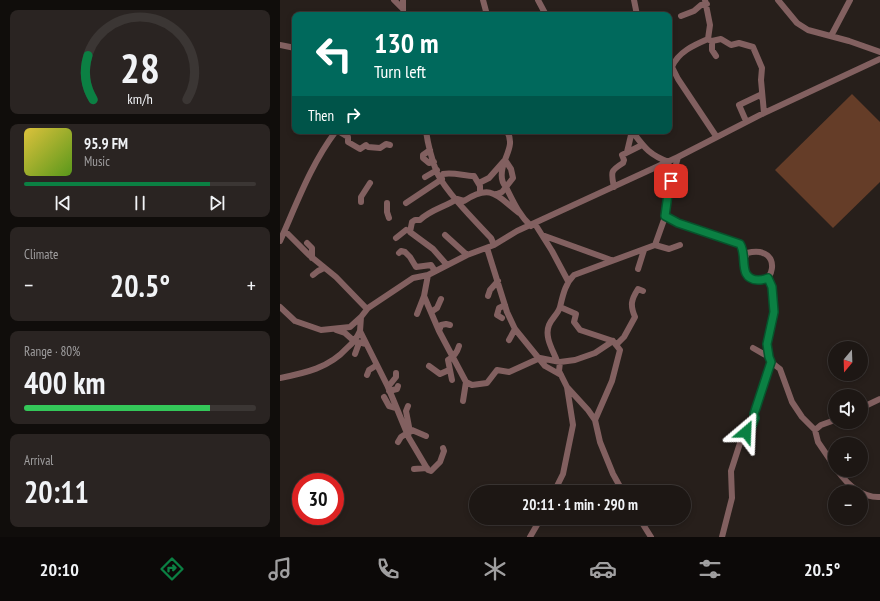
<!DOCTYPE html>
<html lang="en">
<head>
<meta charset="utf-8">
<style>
	body { margin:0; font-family:"PT Sans Narrow",sans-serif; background:#2a2422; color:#f1f3f6; height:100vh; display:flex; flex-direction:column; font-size:15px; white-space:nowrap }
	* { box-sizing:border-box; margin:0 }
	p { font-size:13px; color:#a09fa0 }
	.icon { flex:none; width:22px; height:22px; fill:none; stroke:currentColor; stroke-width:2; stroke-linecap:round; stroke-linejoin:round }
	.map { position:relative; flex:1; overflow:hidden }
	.panel { display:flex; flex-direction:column; gap:10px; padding:10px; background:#100d0b; width:280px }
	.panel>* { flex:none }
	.hud { position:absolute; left:12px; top:12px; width:380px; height:122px; border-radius:8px; box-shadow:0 2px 6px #0003,0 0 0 1px #3b3634; background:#00695c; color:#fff; overflow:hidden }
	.needle { width:26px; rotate:199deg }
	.tools { position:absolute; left:548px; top:341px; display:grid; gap:8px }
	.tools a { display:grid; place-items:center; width:40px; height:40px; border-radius:50%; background:#1d1714; box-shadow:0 2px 6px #0003,0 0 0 1px #3b3634; font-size:20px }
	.speed { position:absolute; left:12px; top:473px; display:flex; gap:8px; font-size:20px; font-weight:700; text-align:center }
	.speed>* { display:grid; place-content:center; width:52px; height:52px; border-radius:50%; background:#1d1714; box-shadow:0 2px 6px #0003,0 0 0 1px #3b3634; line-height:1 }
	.speed .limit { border:6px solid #d22; background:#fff; color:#111 }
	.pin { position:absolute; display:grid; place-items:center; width:34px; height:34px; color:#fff; margin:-17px; border-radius:8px; box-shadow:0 2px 6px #0006 }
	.me { position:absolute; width:44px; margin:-22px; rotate:26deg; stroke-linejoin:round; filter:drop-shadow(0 0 3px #0008) }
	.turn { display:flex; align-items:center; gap:14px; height:84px; padding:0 16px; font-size:18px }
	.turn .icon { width:52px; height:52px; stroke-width:2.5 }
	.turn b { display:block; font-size:28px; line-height:34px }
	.then { display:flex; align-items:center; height:38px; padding:0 16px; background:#0003; gap:8px; font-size:15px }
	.big { font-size:30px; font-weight:600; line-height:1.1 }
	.panel .widget { flex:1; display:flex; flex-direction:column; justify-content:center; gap:6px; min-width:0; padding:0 14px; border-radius:8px; background:#2a2422 }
	.panel .dial { align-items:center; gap:0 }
	.dial svg { height:104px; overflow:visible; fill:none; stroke:#3b3634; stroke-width:7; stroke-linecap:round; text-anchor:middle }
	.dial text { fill:#f1f3f6; stroke:none }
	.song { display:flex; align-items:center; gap:12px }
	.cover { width:48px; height:48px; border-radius:6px; background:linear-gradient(135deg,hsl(50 70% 55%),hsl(90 70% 35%)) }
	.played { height:4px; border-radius:2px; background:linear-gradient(90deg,#0b8043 80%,#3b3634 80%) }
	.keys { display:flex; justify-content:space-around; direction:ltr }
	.heat { display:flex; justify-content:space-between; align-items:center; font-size:22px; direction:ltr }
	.charge { height:6px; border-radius:3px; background:linear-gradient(90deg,#34c759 80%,#3b3634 0) }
	.trip { position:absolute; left:189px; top:485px; width:222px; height:40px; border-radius:20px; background:#1d1714; box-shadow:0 2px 6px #0003,0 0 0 1px #3b3634; font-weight:600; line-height:40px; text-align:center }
	.tabs { display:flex; height:64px; justify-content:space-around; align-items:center; background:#0c0908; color:#a09fa0 }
	.tabs .icon { width:28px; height:28px }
	.tabs .on { color:#0b8043 }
	.tabs b { font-size:18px; color:#f1f3f6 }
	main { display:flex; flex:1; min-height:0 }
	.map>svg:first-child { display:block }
	.green { fill:#653d28 }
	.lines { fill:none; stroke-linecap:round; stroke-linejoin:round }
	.minor { stroke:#826060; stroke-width:6 }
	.route-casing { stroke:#07532c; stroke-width:10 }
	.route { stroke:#0b8043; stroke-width:7 }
</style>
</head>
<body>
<main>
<section class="panel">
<div class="widget dial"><svg viewBox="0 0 100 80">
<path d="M14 69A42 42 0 1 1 86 69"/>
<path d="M14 69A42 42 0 0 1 10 35" stroke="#0b8043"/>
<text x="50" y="56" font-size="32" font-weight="700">28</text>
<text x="50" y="72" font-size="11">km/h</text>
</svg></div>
<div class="widget">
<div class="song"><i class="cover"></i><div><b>95.9 FM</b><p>Music</p></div></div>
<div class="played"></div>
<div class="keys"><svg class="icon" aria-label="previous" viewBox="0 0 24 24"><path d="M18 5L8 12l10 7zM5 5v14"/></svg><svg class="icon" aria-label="pause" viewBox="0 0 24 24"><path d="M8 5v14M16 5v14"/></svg><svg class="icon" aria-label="next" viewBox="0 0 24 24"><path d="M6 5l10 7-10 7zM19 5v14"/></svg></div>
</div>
<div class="widget"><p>Climate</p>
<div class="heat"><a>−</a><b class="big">20.5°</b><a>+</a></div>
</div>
<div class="widget"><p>Range · 80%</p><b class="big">400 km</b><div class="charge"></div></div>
<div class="widget"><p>Arrival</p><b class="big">20:11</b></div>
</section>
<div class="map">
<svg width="600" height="537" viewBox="0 0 600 537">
	<rect width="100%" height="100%" fill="#271f1b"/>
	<path class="green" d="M572 94 600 122V182L553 228 495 170Z"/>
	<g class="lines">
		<path class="minor" d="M114 0 123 9
			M123 0V15
			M203 0 207 15
			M258 0 266 15
			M354 0 357 15
			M425 0 430 25 428 39
			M498 0 517 23 528 30 569 41 600 52
			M401 16 414 11 421 5 427 4
			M551 36 570 0
			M428 39C414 45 398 52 392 67L398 79 436 136
			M429 40 432 41V50L436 56
			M432 41 441 39 451 45 459 43 473 47 482 68 481 80 484 113
			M0 45 15 48
			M466 121 459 105 480 95 481 97
			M58 131 68 137V142L80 149 86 145 88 147 100 148 106 144 110 145
			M146 131C148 145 152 160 157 173 167 193 195 221 211 238L214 245
			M227 131C233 142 229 149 225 160L231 169 233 178 226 187C233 201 239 215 251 226
			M352 131C364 147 369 155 389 162
			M150 150 143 155V158L149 163 154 162
			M347 152 352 131
			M145 177 157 170
			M161 178 163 174C174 172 184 176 194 176L200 186V193
			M199 183 209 178 224 161
			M334 187C331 172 330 171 343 163L344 160 342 155 362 145
			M217 194 222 192 226 187C219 180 222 168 225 160
			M81 202V197L90 183
			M107 203V212L109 218
			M126 203 162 179
			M255 224 272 251 288 281
			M5 231 29 255 56 277 87 309
			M165 235 187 255
			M262 235 331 260
			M116 238 126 230
			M0 241C17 203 31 164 56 131
			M27 243 32 248V258
			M375 245 389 249 400 245
			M207 248 227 312 235 329 265 366 281 375
			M119 253 121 251 125 252 130 257 136 267 151 265 155 271
			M464 260 467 253C506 243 494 297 468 276 459 268 466 254 460 244L398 223 385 217 388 194 398 157 484 113 600 59
			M167 265 153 249 130 232 132 222 135 220H140C150 210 165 207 177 199L184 201C212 183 217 196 239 213
			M358 269 364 250
			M33 275 38 271 44 268
			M148 275 144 296 159 331 186 382 192 385 207 383 217 370 229 372 260 358 280 362 295 360 315 353 333 341
			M208 296 210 290 218 281
			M0 307 15 321 41 330 70 327 81 317
			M151 312 157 308 161 299
			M137 314 144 296
			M222 318 217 315 219 308 225 305
			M56 330 65 333 74 341 86 344
			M159 331 161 325 166 324 170 325
			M229 340 235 329
			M336 345 344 337 355 317C350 305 351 300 358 289L363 291
			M473 348 489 357
			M75 354 79 343
			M277 361C273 350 264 337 269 325 272 318 278 314 280 307
			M491 362 500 369 512 402 522 417 535 430
			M149 366 160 374 169 370
			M87 375 89 370 97 365
			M0 378C25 373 49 368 67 348 73 343 77 338 80 331
			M172 380 168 360C174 357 177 353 179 346
			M108 387 116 377V373
			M287 387 308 410 315 420 320 442 333 474 343 492
			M109 391 117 389 118 386
			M104 397 109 406 116 408
			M183 401 186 382
			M128 406 126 411 130 432
			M581 408 600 399
			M315 420 332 381 340 350 333 341 300 330 294 322 296 314 280 307C283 295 285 284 294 275L375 245 385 217
			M555 420 541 425 535 430 538 442 555 467
			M118 442 121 437 132 430 146 436
			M163 448 164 451 160 462 151 471 148 470 129 438 108 387 80 331 81 317 88 308 133 278 148 275 187 255 214 245 237 231 398 157
			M134 469 147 468
			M557 470C567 484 582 498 600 497
			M274 492 283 474 293 425 287 387 279 371 280 362
			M359 518 371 537
			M250 537 261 518
			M442 537 452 498 451 471 462 437 466 432 470 431 475 418 474 414 491 362 489 357 487 344 494 312 492 287 487 278"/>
	</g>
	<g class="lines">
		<defs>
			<path id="route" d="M391 181 388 194 385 216 398 223 460 244C468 256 457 279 478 280 482 280 484 280 488 278L492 287 494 312 487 344 489 357 491 362 474 414 475 418 470 431 466 432"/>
		</defs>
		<use href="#route" class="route-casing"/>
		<use href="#route" class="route"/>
	</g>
</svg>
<div class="tools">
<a><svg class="needle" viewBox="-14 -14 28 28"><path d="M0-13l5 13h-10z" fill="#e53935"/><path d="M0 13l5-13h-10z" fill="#a09fa0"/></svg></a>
<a><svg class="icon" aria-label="sound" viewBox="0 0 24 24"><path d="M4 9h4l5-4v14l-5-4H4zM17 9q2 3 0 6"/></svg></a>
<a>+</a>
<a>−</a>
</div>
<div class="speed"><div class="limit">30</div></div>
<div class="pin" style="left:391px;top:181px;background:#d93025"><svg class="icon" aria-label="arrive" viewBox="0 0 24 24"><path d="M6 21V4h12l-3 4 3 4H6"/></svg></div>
<svg class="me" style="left:466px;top:432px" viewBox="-20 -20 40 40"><path d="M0-17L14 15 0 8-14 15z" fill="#0b8043" stroke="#fff" stroke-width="4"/></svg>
<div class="trip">20:11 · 1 min · 290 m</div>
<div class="hud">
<div class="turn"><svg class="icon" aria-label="left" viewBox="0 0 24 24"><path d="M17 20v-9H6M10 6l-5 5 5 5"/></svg><div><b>130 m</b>Turn left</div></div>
<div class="then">Then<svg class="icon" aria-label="right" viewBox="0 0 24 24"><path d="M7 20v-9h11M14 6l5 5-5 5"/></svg></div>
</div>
</div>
</main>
<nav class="tabs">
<b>20:10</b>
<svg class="icon on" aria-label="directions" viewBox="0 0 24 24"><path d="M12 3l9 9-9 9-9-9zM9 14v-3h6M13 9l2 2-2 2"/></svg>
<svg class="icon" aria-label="music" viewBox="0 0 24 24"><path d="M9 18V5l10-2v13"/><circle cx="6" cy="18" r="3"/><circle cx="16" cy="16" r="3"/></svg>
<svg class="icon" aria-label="phone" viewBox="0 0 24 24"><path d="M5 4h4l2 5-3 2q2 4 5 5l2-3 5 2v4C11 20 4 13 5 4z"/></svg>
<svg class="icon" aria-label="climate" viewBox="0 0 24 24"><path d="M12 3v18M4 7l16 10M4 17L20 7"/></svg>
<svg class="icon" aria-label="car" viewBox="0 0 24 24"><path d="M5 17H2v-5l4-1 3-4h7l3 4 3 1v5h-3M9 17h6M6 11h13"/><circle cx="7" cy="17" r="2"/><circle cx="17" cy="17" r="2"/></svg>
<svg class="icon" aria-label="filters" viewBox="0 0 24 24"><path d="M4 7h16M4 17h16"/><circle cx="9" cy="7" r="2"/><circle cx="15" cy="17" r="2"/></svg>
<b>20.5°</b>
</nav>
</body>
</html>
